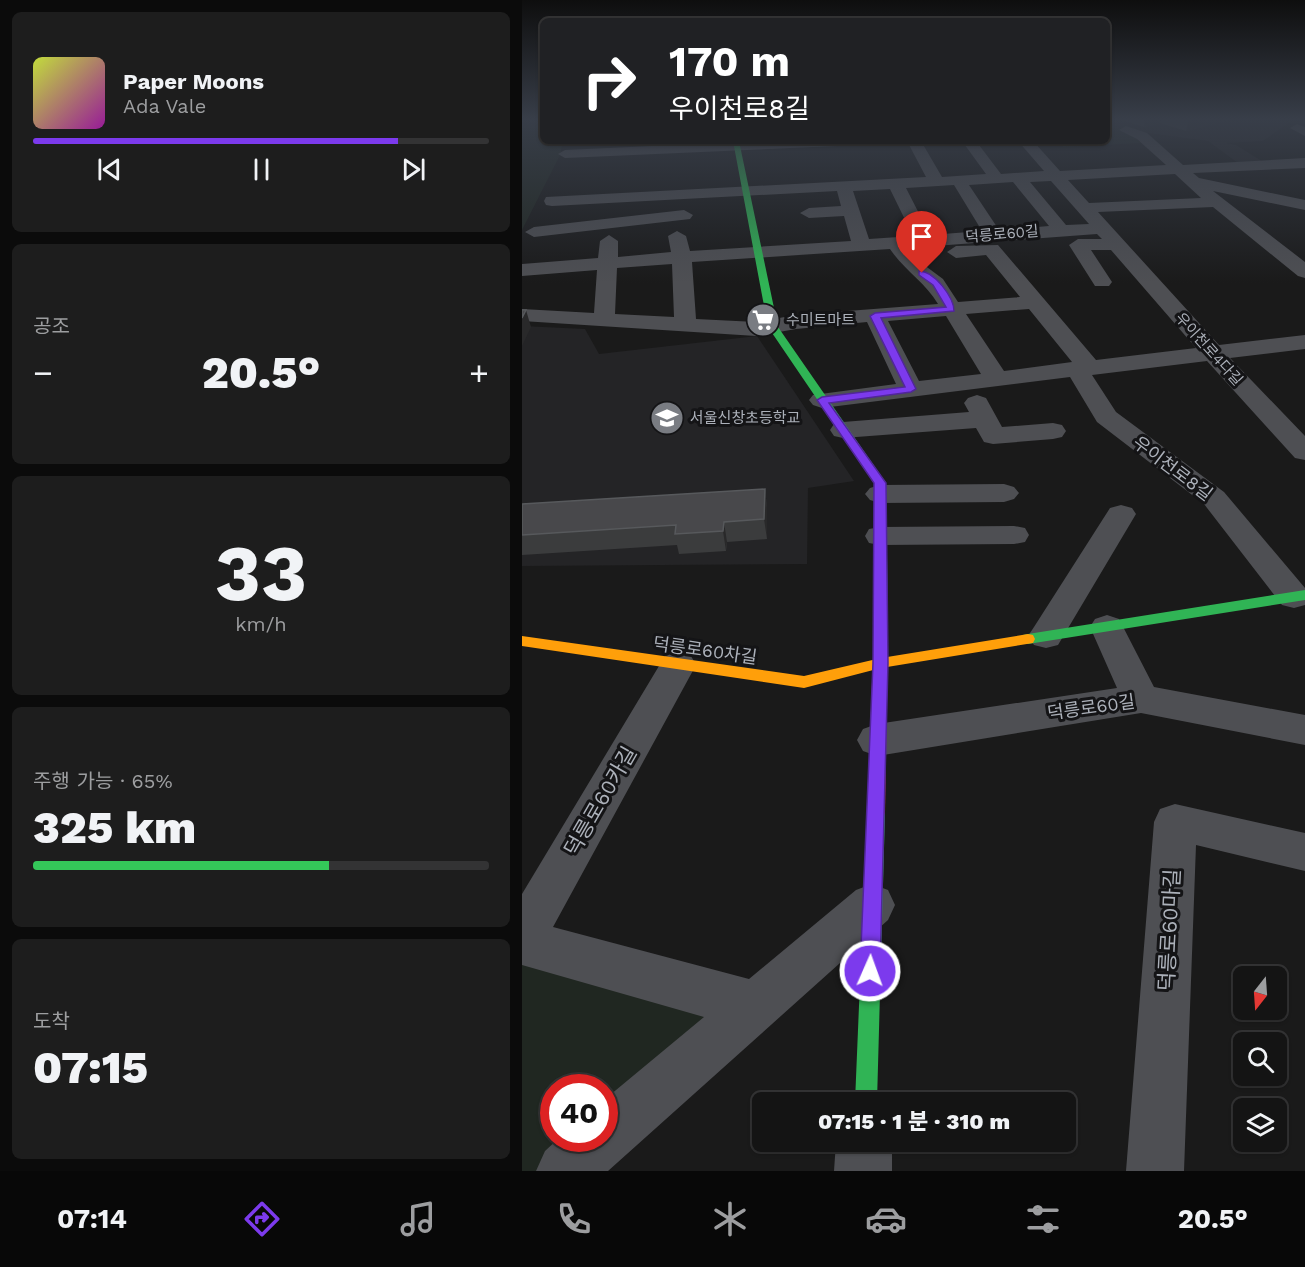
<!DOCTYPE html>
<html lang="ko">
<head>
<meta charset="utf-8">
<style>
	body { margin:0; font-family:"Work Sans","Noto Sans KR",sans-serif; background:#1d1d1d; color:#f1f3f6; height:100vh; display:flex; flex-direction:column; font-size:22px; white-space:nowrap }
	* { box-sizing:border-box; margin:0 }
	p { font-size:20px; color:#9d9ea0 }
	.icon { flex:none; width:33px; height:33px; fill:none; stroke:currentColor; stroke-width:2; stroke-linecap:round; stroke-linejoin:round }
	.map { position:relative; flex:1; overflow:hidden }
	.panel { display:flex; flex-direction:column; gap:12px; padding:12px; background:#0b0b0b; width:522px }
	.panel>* { flex:none }
	.hud { position:absolute; left:18px; top:18px; width:570px; height:126px; border-radius:9px; box-shadow:0 2px 4px #0004,0 0 0 2px #333334; background:#202124; color:#fff; overflow:hidden }
	.needle { width:39px; rotate:197deg }
	.controls { position:absolute; left:711px; top:966px; display:grid; gap:12px }
	.controls a { display:grid; place-items:center; width:54px; height:54px; border-radius:9px; background:#141414; box-shadow:0 2px 4px #0004,0 0 0 2px #333334; font-size:30px }
	.speed { position:absolute; left:18px; top:1074px; display:flex; gap:12px; font-size:30px; font-weight:700; text-align:center }
	.speed>* { display:grid; place-content:center; width:78px; height:78px; border-radius:50%; background:#141414; box-shadow:0 2px 4px #0004,0 0 0 2px #333334; line-height:1 }
	.speed .limit { border:9px solid #d22; background:#fff; color:#111 }
	.pin { position:absolute; display:grid; place-items:center; width:51px; height:51px; color:#fff; margin:-62px -26px; border-radius:50% 50% 50% 0; rotate:-45deg; box-shadow:0 0 6px #0007 }
	.pin .icon { rotate:45deg }
	.me { position:absolute; width:66px; margin:-33px; rotate:2deg; stroke-linejoin:round; filter:drop-shadow(0 0 4px #0008) }
	.turn { display:flex; align-items:center; gap:21px; height:126px; padding:0 30px; font-size:27px }
	.turn .icon { width:78px; height:78px; stroke-width:2.5 }
	.turn b { display:block; font-size:42px; line-height:51px }
	.big { font-size:45px; font-weight:800; line-height:1.1 }
	.panel .tile { flex:1; display:flex; flex-direction:column; justify-content:center; gap:9px; min-width:0; padding:0 21px; border-radius:9px; background:#1d1d1d }
	.panel .dial { align-items:center; gap:0 }
	.dial b { font-size:78px; line-height:1 }
	.song { display:flex; align-items:center; gap:18px }
	.cover { width:72px; height:72px; border-radius:9px; background:linear-gradient(135deg,hsl(70 70% 55%),hsl(300 70% 35%)) }
	.played { height:6px; border-radius:3px; background:linear-gradient(90deg,#7c3aed 80%,#333334 80%) }
	.keys { display:flex; justify-content:space-around; direction:ltr }
	.heat { display:flex; justify-content:space-between; align-items:center; font-size:33px; direction:ltr }
	.charge { height:9px; border-radius:4px; background:linear-gradient(90deg,#34c759 65%,#333334 0) }
	.trip { position:absolute; left:230px; top:1092px; width:324px; height:60px; border-radius:9px; background:#141414; box-shadow:0 2px 4px #0004,0 0 0 2px #333334; font-weight:800; line-height:60px; text-align:center }
	.tabs { display:flex; height:96px; justify-content:space-around; align-items:center; background:#080808; color:#9d9ea0 }
	.tabs .icon { width:42px; height:42px }
	.tabs .selected { color:#7c3aed }
	.tabs b { font-size:27px; color:#f1f3f6 }
	main { display:flex; flex:1; min-height:0 }
	.map>svg:first-child { display:block }
	.built { fill:#242426 }
	.green { fill:#202721 }
	.lines { fill:none; stroke-linecap:round; stroke-linejoin:round }
	.street { fill:#4e4f53; fill-rule:evenodd }
	.fast { fill:#30b455; fill-rule:evenodd }
	.slow { fill:#ff9f0a; fill-rule:evenodd }
	.jam { fill:#e5322d; fill-rule:evenodd }
	.wall { fill:#3b3c3d }
	.shaded-wall { fill:#29292a }
	.building { fill:#48484b; stroke:#57595c; stroke-width:1.5 }
	.route { fill:#7c3aed; stroke:#51269a; stroke-width:1.5 }
	.labels { text-anchor:middle; dominant-baseline:central; stroke-width:6; stroke-linejoin:round; paint-order:stroke }
	.far-street-label { font-size:15px; fill:#acb1ba; stroke:#141416 }
	.far-poi-label { font-size:15px; fill:#acb1ba; stroke:#141416; text-anchor:start }
	.street-label { font-size:18px; fill:#acb1ba; stroke:#141416 }
	.near-street-label { font-size:21px; fill:#acb1ba; stroke:#141416 }
</style>
</head>
<body>
<main>
<section class="panel">
<div class="tile">
<div class="song"><i class="cover"></i><div><b>Paper Moons</b><p>Ada Vale</p></div></div>
<div class="played"></div>
<div class="keys"><svg class="icon" aria-label="previous" viewBox="0 0 24 24"><path d="M18 5L8 12l10 7zM5 5v14"/></svg><svg class="icon" aria-label="pause" viewBox="0 0 24 24"><path d="M8 5v14M16 5v14"/></svg><svg class="icon" aria-label="next" viewBox="0 0 24 24"><path d="M6 5l10 7-10 7zM19 5v14"/></svg></div>
</div>
<div class="tile"><p>공조</p>
<div class="heat"><a>−</a><b class="big">20.5°</b><a>+</a></div>
</div>
<div class="tile dial"><b>33</b><p>km/h</p></div>
<div class="tile"><p>주행 가능 · 65%</p><b class="big">325 km</b><div class="charge"></div></div>
<div class="tile"><p>도착</p><b class="big">07:15</b></div>
</section>
<div class="map">
<svg width="783" height="1171" viewBox="0 0 783 1171">
	<rect width="100%" height="100%" fill="#1a1a1a"/>
	<path class="built" d="M585 119H772L741 141 704 143 714 145 743 163H716L686 141 604 130 585 123Z
		M0 326 63 329 77 354 235 336 332 481 286 488 285 564 0 566Z"/>
	<path class="green" d="M0 119H21V141H41L38 155 0 230Z
		M585 123 604 130 619 143 541 147 536 141H585Z
		M0 949 220 1008 83 1127 82 1088H32V1138L70 1139 32 1171H0Z"/>
	<g class="lines">
		<path class="street" d="M775 124 783 127V136L768 128Z
			M604 126 625 133 661 165 783 158V168L671 173 677 178 783 200V210L691 191 783 262V278L776 276 691 207 576 212 697 345 783 335V349L708 358 783 436V460L773 458 685 361 570 375 594 412 702 492 783 588V605L772 608 760 605 682 504 575 422 548 377 300 408 291 405 287 400 291 395 374 384 345 322 274 329 234 336 0 321V309L72 313 75 270 0 276V264L76 258 78 241 87 235 96 241V257L149 252 146 236 155 231 164 236 168 251 329 241 322 216 287 218 278 213 287 208 319 206 315 191 30 206 24 205 22 201 24 197 404 177 385 141H399L420 177 464 174 440 141H454L479 174 522 171 496 141H511L538 171 644 165 615 139 597 130ZM653 174 679 198 567 203 546 180ZM529 181 567 224 544 225 508 182ZM491 182 527 226 477 230 447 185ZM432 185 460 231 408 235 384 188ZM368 189 391 236 347 239 331 191ZM575 234 580 239H556L547 245 573 286H587L590 282 569 250H589L674 348 574 360 476 245 434 246 425 252 434 258 464 255 498 297 436 302 421 279 394 259 386 248ZM368 249C382 270 403 282 416 304L274 315 234 322 174 319 170 262ZM150 264 152 317 93 314 95 268ZM507 309 550 362 482 371 444 314ZM424 316 459 374 397 381 366 321Z
			M240 141H345L338 145 43 158 36 154 43 150Z
			M162 210 171 215 168 219 12 237 3 232 12 227Z
			M455 395 464 398 480 427 531 423 540 425 544 431 540 437 531 439 471 444 462 442 454 428 321 438 312 436 308 430 312 424 321 422 447 412 442 403 446 398Z
			M482 484 492 487 497 493 492 499 482 502 358 503 348 500 343 494 348 488 358 485Z
			M599 505 610 508 614 514 536 645 524 648 512 645 506 636 512 627 588 508Z
			M492 526 503 528 507 535 503 542 492 544 358 545 347 543 343 536 347 529 358 527Z
			M585 615 597 619 632 687 783 715V745L619 713 355 756 341 751 335 740 341 729 355 724 595 688 568 627 573 619Z
			M156 652 169 656 174 665 31 927 227 979 334 890 350 884 366 890 373 905 366 920 86 1171H14L23 1151 37 1138H82V1100L182 1017 0 965V894L143 656Z
			M653 804 783 833V871L674 845 662 1171H604L632 822 638 809Z
			M314 1142H370V1171H312Z"/>
		<path class="fast" d="M211 141H217L256 327 364 483 366 631 364 635H354L352 631V483L246 327Z
			M783 590V600L506 644 501 643 499 639 501 635 506 634Z
			M354 806 360 808 363 813 355 1102H333L345 813 348 808Z"/>
		<path class="slow" d="M506 634 511 635 513 639 511 643 359 668 282 688 0 646V636L282 676 359 658Z"/>
		<path class="jam" d="M359 626 366 631 363 813 360 818 354 820 348 818 345 813 352 631Z"/>
	</g>
	<path class="wall" d="M596 119H711L664 131 638 123 622 127Z
		M243 489 245 508V539L205 542 204 551 157 554 155 545 0 555V504Z"/>
	<path class="shaded-wall" d="M623 119H639L638 123 622 127Z
		M667 119H711L664 131Z
		M4 310 9 327 0 346V318Z
		M243 489 245 508V539L242 519Z
		M202 522 205 542 204 551 201 531Z"/>
	<path class="building" d="M0 310H4L0 318Z
		M243 489 242 519 202 522 201 531 153 534 154 525 0 535V504Z"/>
	<linearGradient id="sky" x2="0" y2="1"><stop stop-color="#0e0e0e"/><stop offset="0.42" stop-color="#383e49"/><stop offset="1" stop-color="#383e49" stop-opacity="0"/></linearGradient>
	<rect width="783" height="283" fill="url(#sky)"/>
	<path class="route" d="M397 271C413 271 432 298 432 311L359 318 394 389 389 392 307 403 364 483 366 663 358 971 355 978 348 981 340 978 338 971 351 663 352 483 295 400 300 397 383 387 348 316 353 313 424 307 411 285 397 275Z"/>
	<defs>
		<symbol id="supermarket-disc" viewBox="-11 -11 22 22"><circle r="9.5" fill="#797c82" stroke="#141416"/><path d="M-6-5.5h2.5l.6 2H6L4.5 2H-2.5L-4.4-4H-6ZM-1.5 3.2a1.3 1.3 0 1 0 .1 0ZM3 3.2a1.3 1.3 0 1 0 .1 0Z" fill="#fff"/></symbol>
		<symbol id="school-disc" viewBox="-11 -11 22 22"><circle r="9.5" fill="#797c82" stroke="#141416"/><path d="M0-5L7-2L0 1L-7-2ZM-4 1L0 2.5L4 1V4Q0 6-4 4Z" fill="#fff"/></symbol>
	</defs>
	<g fill-rule="evenodd">
		<use href="#supermarket-disc" x="222" y="301" width="38" height="38"/>
		<use href="#school-disc" x="126" y="399" width="38" height="38"/>
	</g>
	<g class="labels">
		<g class="far-street-label">
			<text transform="translate(480 234) rotate(-5)">덕릉로60길</text>
			<text transform="translate(687 349) rotate(48)">우이천로4다길</text>
		</g>
		<g class="far-poi-label">
			<text x="264" y="320">수미트마트</text>
			<text x="168" y="418">서울신창초등학교</text>
		</g>
		<g class="street-label">
			<text transform="translate(651 468) rotate(37)">우이천로8길</text>
			<text transform="translate(183 650) rotate(8)">덕릉로60차길</text>
			<text transform="translate(569 707) rotate(-8)">덕릉로60길</text>
		</g>
		<g class="near-street-label">
			<text transform="translate(78 801) rotate(-60)">덕릉로60카길</text>
			<text transform="translate(647 930) rotate(-87)">덕릉로60마길</text>
		</g>
	</g>
</svg>
<div class="controls">
<a><svg class="needle" viewBox="-14 -14 28 28"><path d="M0-13l5 13h-10z" fill="#e53935"/><path d="M0 13l5-13h-10z" fill="#9d9ea0"/></svg></a>
<a><svg class="icon" aria-label="search" viewBox="0 0 24 24"><circle cx="10" cy="10" r="6"/><path d="M15 15l6 6"/></svg></a>
<a><svg class="icon" aria-label="layers" viewBox="0 0 24 24"><path d="M12 4l9 5-9 5-9-5zM3 14l9 5 9-5"/></svg></a>
</div>
<div class="speed"><div class="limit">40</div></div>
<div class="pin" style="left:400px;top:273px;background:#d93025"><svg class="icon" aria-label="arrive" viewBox="0 0 24 24"><path d="M6 21V4h12l-3 4 3 4H6"/></svg></div>
<svg class="me" style="left:348px;top:971px" viewBox="-20 -20 40 40"><circle r="17" fill="#7c3aed" stroke="#fff" stroke-width="3"/><path d="M0-11L8 9 0 5-8 9z" fill="#fff"/></svg>
<div class="trip">07:15 · 1 분 · 310 m</div>
<div class="hud">
<div class="turn"><svg class="icon" aria-label="right" viewBox="0 0 24 24"><path d="M7 20v-9h11M14 6l5 5-5 5"/></svg><div><b>170 m</b>우이천로8길</div></div>
</div>
</div>
</main>
<nav class="tabs">
<b>07:14</b>
<svg class="icon selected" aria-label="directions" viewBox="0 0 24 24"><path d="M12 3l9 9-9 9-9-9zM9 14v-3h6M13 9l2 2-2 2"/></svg>
<svg class="icon" aria-label="music" viewBox="0 0 24 24"><path d="M9 18V5l10-2v13"/><circle cx="6" cy="18" r="3"/><circle cx="16" cy="16" r="3"/></svg>
<svg class="icon" aria-label="phone" viewBox="0 0 24 24"><path d="M5 4h4l2 5-3 2q2 4 5 5l2-3 5 2v4C11 20 4 13 5 4z"/></svg>
<svg class="icon" aria-label="climate" viewBox="0 0 24 24"><path d="M12 3v18M4 7l16 10M4 17L20 7"/></svg>
<svg class="icon" aria-label="car" viewBox="0 0 24 24"><path d="M5 17H2v-5l4-1 3-4h7l3 4 3 1v5h-3M9 17h6M6 11h13"/><circle cx="7" cy="17" r="2"/><circle cx="17" cy="17" r="2"/></svg>
<svg class="icon" aria-label="filters" viewBox="0 0 24 24"><path d="M4 7h16M4 17h16"/><circle cx="9" cy="7" r="2"/><circle cx="15" cy="17" r="2"/></svg>
<b>20.5°</b>
</nav>
</body>
</html>
